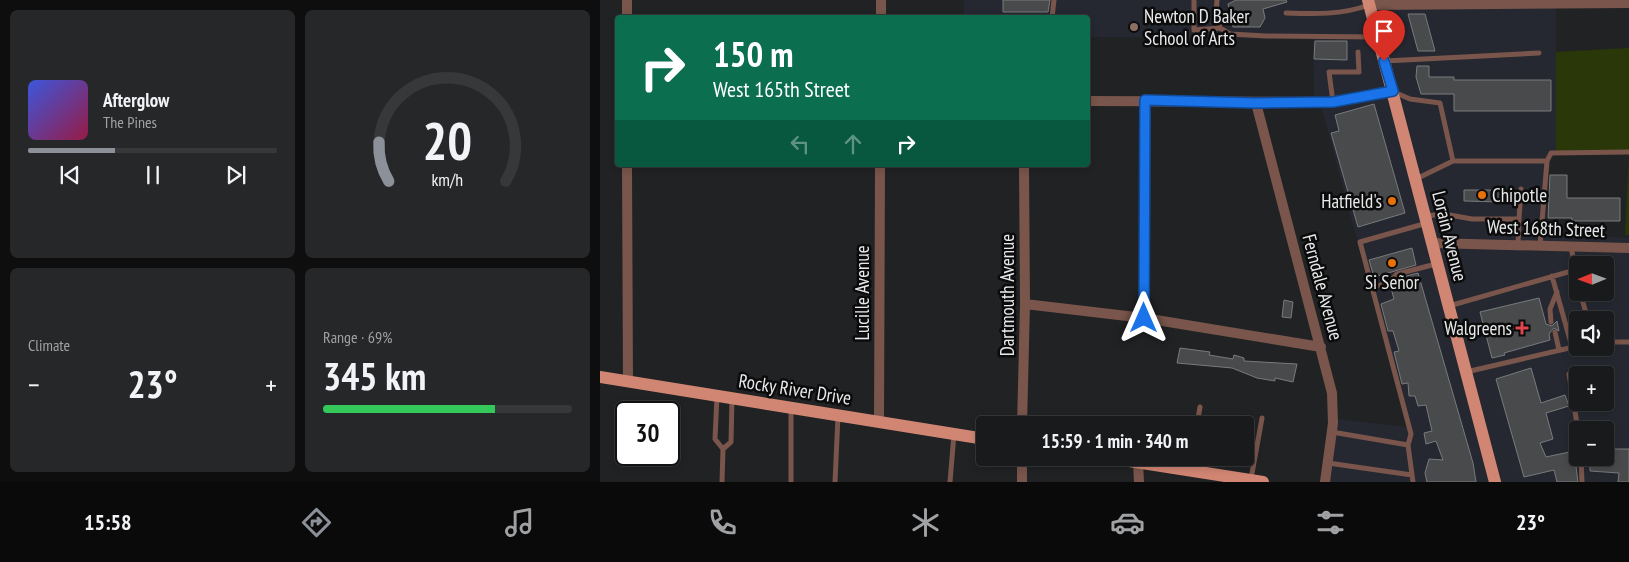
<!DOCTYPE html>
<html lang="en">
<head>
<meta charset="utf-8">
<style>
	body { margin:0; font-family:"PT Sans Narrow",sans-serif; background:#262728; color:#f1f3f6; height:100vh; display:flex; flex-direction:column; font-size:19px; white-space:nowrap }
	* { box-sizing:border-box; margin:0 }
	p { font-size:16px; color:#9fa1a3 }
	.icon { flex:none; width:28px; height:28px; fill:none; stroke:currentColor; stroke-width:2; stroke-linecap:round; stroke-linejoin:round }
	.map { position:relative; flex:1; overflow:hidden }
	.drawer { display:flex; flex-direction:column; gap:10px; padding:10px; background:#0e0e0f; width:600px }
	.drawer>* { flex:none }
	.hud { position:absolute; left:15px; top:15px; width:475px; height:152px; border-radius:5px; box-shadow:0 2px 8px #0003,0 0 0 1px #37383a; background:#0b6e4f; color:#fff; overflow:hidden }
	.needle { width:32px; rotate:269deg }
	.tools { position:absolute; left:969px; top:256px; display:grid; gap:10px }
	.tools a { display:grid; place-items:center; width:45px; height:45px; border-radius:5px; background:#191a1b; box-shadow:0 2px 8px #0003,0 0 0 1px #37383a; font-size:25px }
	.speed { position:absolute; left:15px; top:401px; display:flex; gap:10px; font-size:25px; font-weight:700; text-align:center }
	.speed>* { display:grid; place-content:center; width:65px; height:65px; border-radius:50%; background:#191a1b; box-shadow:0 2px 8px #0003,0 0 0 1px #37383a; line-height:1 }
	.speed .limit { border:2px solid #111; border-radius:8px; background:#fff; color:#111 }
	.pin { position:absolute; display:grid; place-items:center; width:42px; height:42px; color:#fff; margin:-51px -21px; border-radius:50% 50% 50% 0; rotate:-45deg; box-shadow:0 0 5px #0007 }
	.pin .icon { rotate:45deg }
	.me { position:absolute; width:55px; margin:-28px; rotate:0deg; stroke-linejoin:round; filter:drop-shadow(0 0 4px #0008) }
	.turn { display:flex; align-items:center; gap:18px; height:105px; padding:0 15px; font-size:22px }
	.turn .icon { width:65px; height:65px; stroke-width:2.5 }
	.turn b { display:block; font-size:35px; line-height:42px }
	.lanes { display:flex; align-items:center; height:48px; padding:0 15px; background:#0003; justify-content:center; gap:25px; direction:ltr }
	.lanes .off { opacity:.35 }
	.big { font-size:38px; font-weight:700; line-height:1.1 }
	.drawer .widget { flex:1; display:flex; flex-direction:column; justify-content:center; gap:8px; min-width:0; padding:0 18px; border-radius:8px; background:#262728 }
	.drawer .dial { align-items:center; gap:0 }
	.dial svg { height:130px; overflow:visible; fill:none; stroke:#37383a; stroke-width:7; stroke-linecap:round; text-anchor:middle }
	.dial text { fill:#f1f3f6; stroke:none }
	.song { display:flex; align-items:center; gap:15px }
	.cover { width:60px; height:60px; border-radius:8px; background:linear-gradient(135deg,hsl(230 70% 55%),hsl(340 70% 35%)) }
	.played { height:5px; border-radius:2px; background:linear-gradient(90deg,#8c9099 35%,#37383a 35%) }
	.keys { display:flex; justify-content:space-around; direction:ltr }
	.heat { display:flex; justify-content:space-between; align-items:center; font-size:28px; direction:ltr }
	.charge { height:8px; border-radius:4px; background:linear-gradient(90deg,#34c759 69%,#37383a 0) }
	.drawer .tiles { flex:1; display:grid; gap:10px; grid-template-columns:repeat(2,1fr) }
	.trip { position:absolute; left:376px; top:416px; width:278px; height:50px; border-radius:5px; background:#191a1b; box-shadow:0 2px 8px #0003,0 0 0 1px #37383a; font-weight:700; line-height:50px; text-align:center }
	.tabs { display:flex; height:80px; justify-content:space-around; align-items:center; background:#0a0a0b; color:#9fa1a3 }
	.tabs .icon { width:35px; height:35px }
	.tabs .on { color:#8c9099 }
	.tabs b { font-size:22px; color:#f1f3f6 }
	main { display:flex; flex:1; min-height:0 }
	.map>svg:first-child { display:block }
	.built { fill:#252830; fill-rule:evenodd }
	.green { fill:#2a3708 }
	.building { fill:#484a4c; stroke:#797a7d }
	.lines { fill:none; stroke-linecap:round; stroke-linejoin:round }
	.service { stroke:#79554b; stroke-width:5 }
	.minor { stroke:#79554b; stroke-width:10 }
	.primary { stroke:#d18673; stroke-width:12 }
	.route-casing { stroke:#114b97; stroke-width:12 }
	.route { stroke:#1a73e8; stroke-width:9 }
	.education-dot { fill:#8d6e63; stroke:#0b0b0c; stroke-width:2 }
	.food-dot { fill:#e8710a; stroke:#0b0b0c; stroke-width:2 }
	.health-dot { fill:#e0444e; stroke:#0b0b0c; stroke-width:2 }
	.labels { text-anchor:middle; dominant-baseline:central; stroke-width:5; stroke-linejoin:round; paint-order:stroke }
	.poi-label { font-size:19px; fill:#e8e9ea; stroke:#0b0b0c; text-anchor:start }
	.street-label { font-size:19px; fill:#e8e9ea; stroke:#0b0b0c }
</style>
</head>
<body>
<main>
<section class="drawer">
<div class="tiles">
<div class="widget">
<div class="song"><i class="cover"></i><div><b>Afterglow</b><p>The Pines</p></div></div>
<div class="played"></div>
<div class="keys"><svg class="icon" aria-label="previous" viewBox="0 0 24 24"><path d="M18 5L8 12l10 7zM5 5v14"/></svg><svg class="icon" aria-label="pause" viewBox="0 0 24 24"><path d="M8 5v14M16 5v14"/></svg><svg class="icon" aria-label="next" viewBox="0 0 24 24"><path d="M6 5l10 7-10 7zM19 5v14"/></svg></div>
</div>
<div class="widget dial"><svg viewBox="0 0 100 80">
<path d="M14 69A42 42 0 1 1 86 69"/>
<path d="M14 69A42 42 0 0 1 8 45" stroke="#8c9099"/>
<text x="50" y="56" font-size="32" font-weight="700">20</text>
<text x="50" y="72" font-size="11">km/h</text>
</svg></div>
<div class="widget"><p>Climate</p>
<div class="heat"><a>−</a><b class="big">23°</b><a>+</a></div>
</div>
<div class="widget"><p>Range · 69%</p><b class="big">345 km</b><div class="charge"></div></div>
</div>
</section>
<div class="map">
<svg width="1029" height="482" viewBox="0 0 1029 482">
	<rect width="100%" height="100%" fill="#212224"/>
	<path class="built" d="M364 0H843L956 7V153L950 162 946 234 1029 238V482H728L737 419 807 427 721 105 739 98 714 99 713 39 488 37V18L364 17ZM978 265H1005V292H978ZM978 320H1005V348H978ZM978 375H1005V402H978ZM978 430H1005V458H978Z"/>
	<path class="green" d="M1029 48V235H1025L1029 154 956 153V52Z"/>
	<path class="building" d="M403 0H450L448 12H403Z
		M636 0H686L687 2 663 9 665 18 660 27H633L628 4Z
		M808 14H825L835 51H818Z
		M715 41H747V60L714 59Z
		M817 66H829V77H854V80H951V111H854V94H821L816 77Z
		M774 104 805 213 758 227 731 133 739 131 735 115Z
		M950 175H967V198H1020V221H972V218H948Z
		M864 190H903V202L864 201Z
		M812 248 816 265 774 277 769 260Z
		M818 273 873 463 876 482H827L825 473 829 459 843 460 836 441 826 444 824 433 832 431 826 405 818 406 815 396H809L808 383 802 384 794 352 799 351 793 331H788L781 304 794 299 791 288 800 285 799 278Z
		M939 298 946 324 952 326 957 321 959 331 954 328 949 334 950 340 904 353 905 355 892 358 880 312Z
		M684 300 693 302 691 318 682 317Z
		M580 348 610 352 609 355 633 359 634 355 644 358V361L697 364 693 382 675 378V381L657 378 632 368 577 363Z
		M931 368 941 403 965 395 969 406 946 413 953 439 940 443 946 457 974 451 978 482H957L954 470 924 477 896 379Z
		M1005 449H1029V482H1018L1019 473 990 471V458H1005Z"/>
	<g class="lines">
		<path class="service" d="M594 0V30L620 28 630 34 666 36 777 37
			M617 0 616 14 620 28
			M686 13C714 14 742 15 769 5
			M452 18 454 0
			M785 61 939 53
			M794 92 810 99 840 103 853 161
			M733 102 729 72H759L758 52
			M816 179 853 161H947
			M825 216 844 214 872 219H919L918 245
			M919 219 921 189
			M940 246 947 161 951 153 1029 152
			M971 246 975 270
			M952 276 972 347
			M772 288 789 282 797 274 836 264
			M980 292 988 320
			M849 306 975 270 978 281
			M951 322 950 309 957 292
			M955 332 959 350
			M1005 342H1029
			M866 372 978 346
			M969 374 978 430
			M117 396 115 439 123 449 131 442 132 399
			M191 408V482
			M597 425 600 407
			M732 432 808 445 813 482
			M808 445 811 434 760 242 827 223
			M981 458 982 482
			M728 463 812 475
			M590 470 592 458
			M651 479 662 418
			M122 482 123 449
			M235 482 238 416
			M350 482 354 434"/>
		<path class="minor" d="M27 0V18
			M769 5 1029 3
			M281 18V0
			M488 101 733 102 793 91
			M656 103 732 393 733 423 725 482
			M27 165 28 381
			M832 243 1029 248
			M425 304 544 318 721 347
			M544 318 545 100
			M279 422 280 165
			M422 425 425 304 424 165
			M538 462 539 482
			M422 482V458"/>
		<path class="primary" d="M768 0 895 482
			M0 377 385 439
			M510 458 663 482"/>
	</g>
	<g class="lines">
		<defs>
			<path id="route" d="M544 318 545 100 656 103 733 102 793 91 784 61"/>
		</defs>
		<use href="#route" class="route-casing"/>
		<use href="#route" class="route"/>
	</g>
	<circle class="education-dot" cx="534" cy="27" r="5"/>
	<g class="food-dot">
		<circle cx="882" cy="195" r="5"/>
		<circle cx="792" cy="201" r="5"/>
		<circle cx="792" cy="263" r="5"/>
	</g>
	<path class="health-dot" d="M919.5 320.5h5v5h5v5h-5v5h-5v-5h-5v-5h5z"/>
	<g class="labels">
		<g class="poi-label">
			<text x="544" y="16">Newton D Baker<tspan x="544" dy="22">School of Arts</tspan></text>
			<text x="892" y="195">Chipotle</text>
			<text x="782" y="201" text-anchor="end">Hatfield's</text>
			<text x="792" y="282" text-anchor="middle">Si Señor</text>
			<text x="912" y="328" text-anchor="end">Walgreens</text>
		</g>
		<g class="street-label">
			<text transform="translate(946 228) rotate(2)">West 168th Street</text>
			<text transform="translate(850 236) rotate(76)">Lorain Avenue</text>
			<text transform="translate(723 287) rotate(75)">Ferndale Avenue</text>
			<text transform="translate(262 293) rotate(-90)">Lucille Avenue</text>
			<text transform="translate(407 295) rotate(-90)">Dartmouth Avenue</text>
			<text transform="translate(195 389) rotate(9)">Rocky River Drive</text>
		</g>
	</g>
</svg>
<div class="tools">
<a><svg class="needle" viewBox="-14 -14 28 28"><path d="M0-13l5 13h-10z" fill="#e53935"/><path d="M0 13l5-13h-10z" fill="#9fa1a3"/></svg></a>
<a><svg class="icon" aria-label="sound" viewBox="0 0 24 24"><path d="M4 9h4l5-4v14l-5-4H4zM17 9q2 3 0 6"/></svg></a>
<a>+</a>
<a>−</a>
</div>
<div class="speed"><div class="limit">30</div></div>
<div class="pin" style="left:784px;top:61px;background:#d93025"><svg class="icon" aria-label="arrive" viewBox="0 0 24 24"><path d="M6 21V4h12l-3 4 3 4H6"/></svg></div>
<svg class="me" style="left:544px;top:318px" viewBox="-20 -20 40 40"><path d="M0-17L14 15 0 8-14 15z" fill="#1a73e8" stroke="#fff" stroke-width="4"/></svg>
<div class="trip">15:59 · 1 min · 340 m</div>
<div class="hud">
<div class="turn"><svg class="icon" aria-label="right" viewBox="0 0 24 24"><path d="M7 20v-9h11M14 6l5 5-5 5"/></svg><div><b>150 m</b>West 165th Street</div></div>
<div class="lanes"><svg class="icon off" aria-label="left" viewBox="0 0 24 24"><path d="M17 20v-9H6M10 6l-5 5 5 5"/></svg><svg class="icon off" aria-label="ahead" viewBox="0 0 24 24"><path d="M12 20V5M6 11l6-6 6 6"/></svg><svg class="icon" aria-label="right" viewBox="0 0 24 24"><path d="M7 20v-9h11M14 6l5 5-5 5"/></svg></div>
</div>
</div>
</main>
<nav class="tabs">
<b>15:58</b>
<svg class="icon on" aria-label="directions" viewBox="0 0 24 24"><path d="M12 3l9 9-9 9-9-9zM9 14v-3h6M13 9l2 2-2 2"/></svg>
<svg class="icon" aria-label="music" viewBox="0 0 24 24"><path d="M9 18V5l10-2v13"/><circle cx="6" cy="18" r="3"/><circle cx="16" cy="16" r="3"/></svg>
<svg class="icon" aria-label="phone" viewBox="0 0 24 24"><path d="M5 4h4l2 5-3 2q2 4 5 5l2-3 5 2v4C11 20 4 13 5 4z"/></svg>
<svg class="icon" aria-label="climate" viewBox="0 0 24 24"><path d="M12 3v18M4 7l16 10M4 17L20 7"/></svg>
<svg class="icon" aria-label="car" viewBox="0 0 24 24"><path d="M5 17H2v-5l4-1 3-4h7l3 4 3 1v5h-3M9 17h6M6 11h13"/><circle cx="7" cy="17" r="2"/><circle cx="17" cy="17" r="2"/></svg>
<svg class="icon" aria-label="filters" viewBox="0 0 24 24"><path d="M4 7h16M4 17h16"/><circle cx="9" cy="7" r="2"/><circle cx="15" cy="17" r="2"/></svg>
<b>23°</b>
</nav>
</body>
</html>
